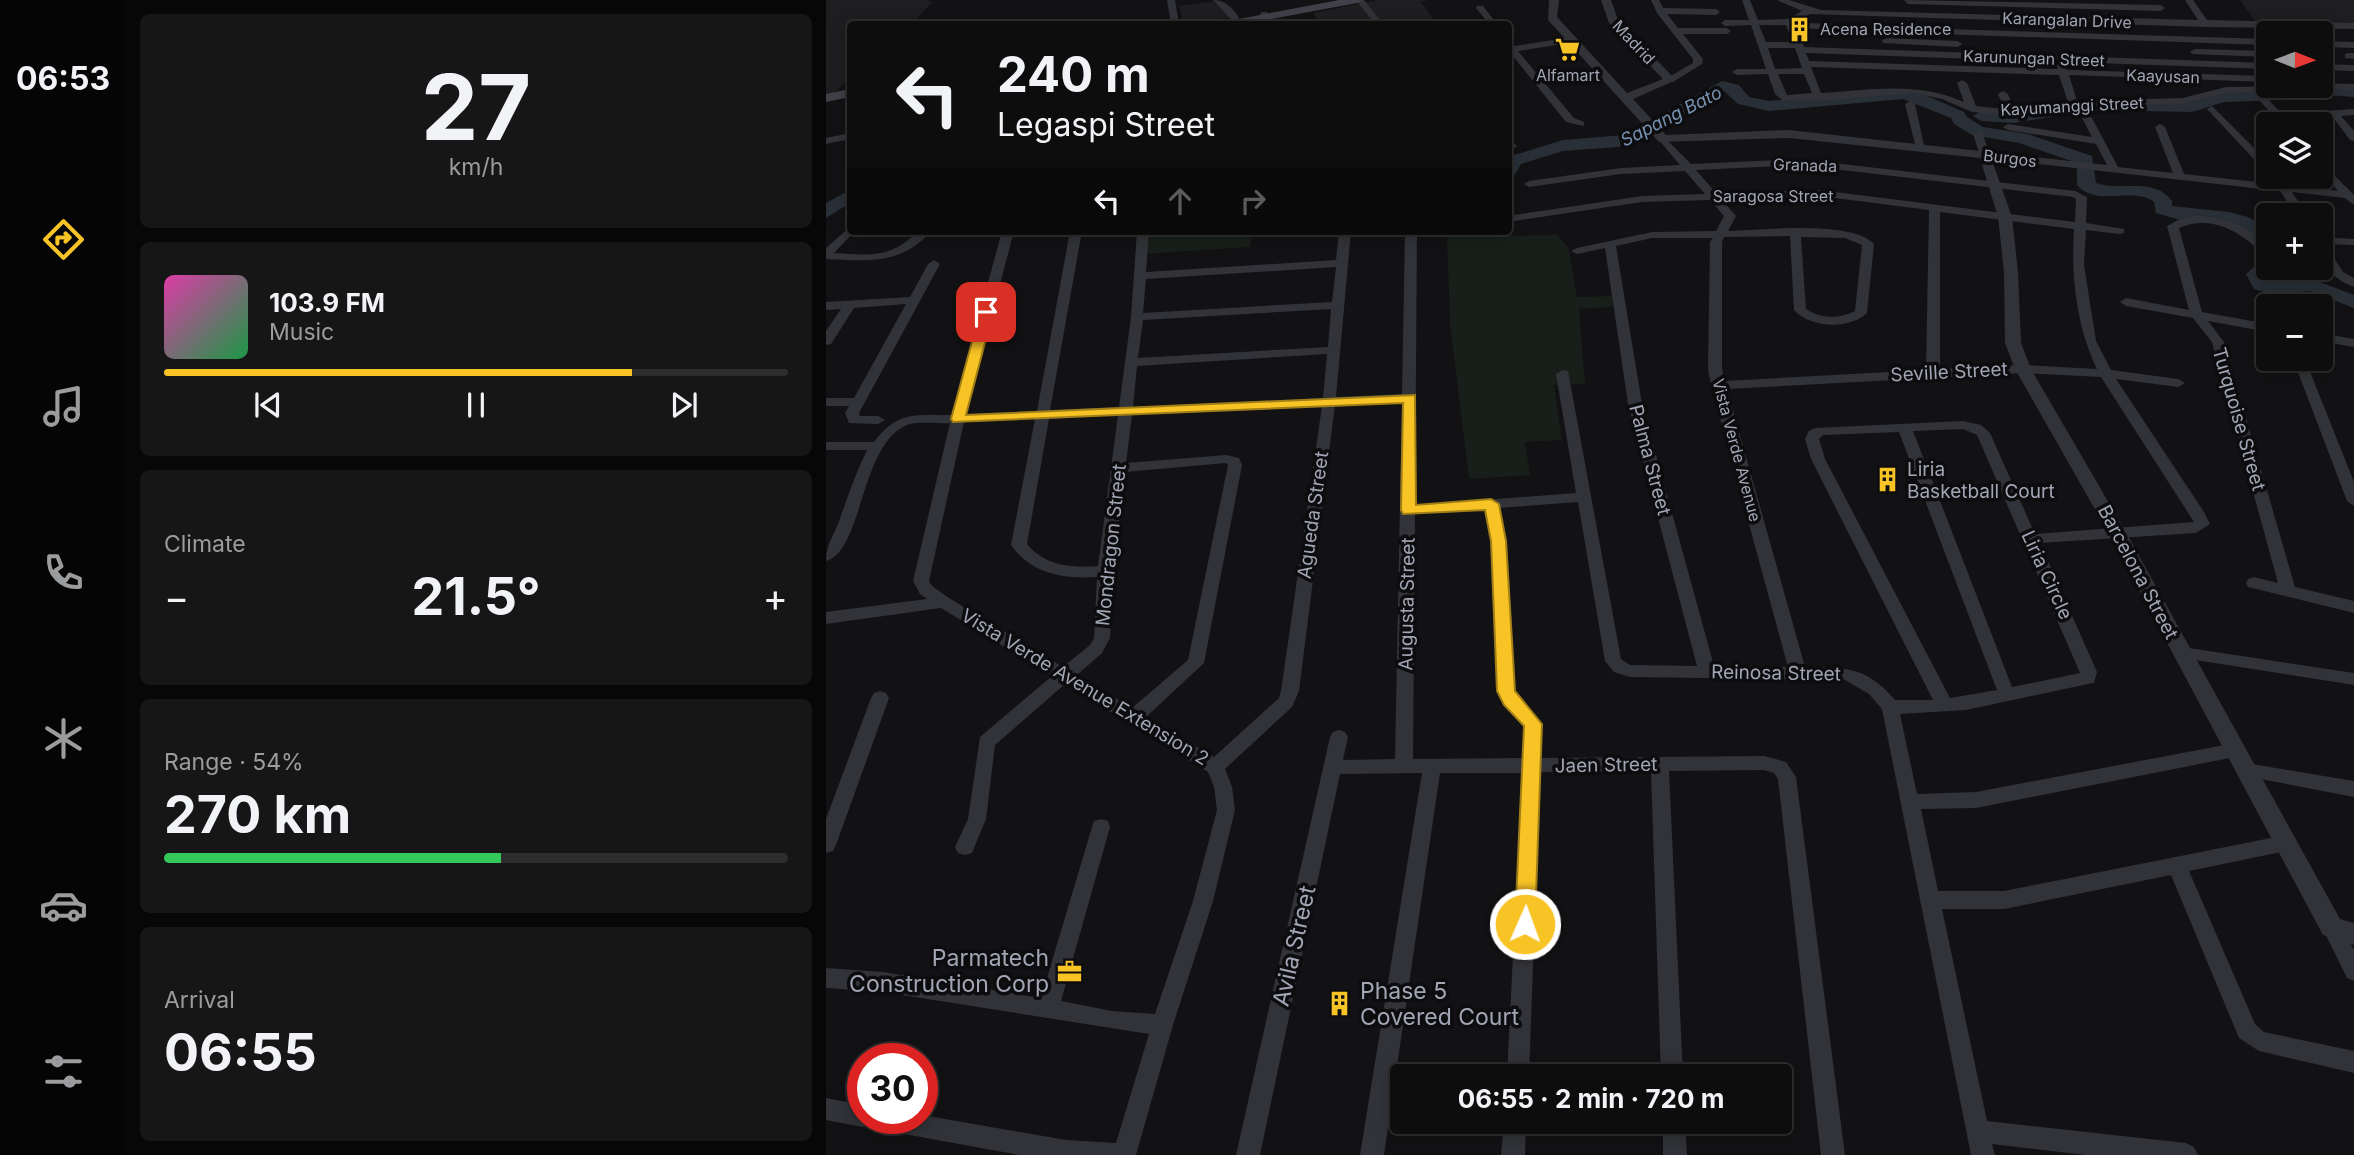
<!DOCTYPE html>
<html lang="en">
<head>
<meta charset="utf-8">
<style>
	body { margin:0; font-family:Inter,sans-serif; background:#171617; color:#f1f3f6; height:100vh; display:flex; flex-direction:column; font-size:26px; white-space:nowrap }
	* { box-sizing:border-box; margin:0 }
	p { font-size:23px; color:#9b9c9e }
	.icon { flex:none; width:38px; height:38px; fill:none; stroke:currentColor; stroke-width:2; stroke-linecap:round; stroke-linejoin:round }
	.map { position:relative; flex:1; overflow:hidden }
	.drawer { display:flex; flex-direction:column; gap:14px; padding:14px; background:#080708; width:700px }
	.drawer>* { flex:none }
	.guide { position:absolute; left:21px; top:21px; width:665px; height:214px; border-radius:7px; box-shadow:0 4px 18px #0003,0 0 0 2px #2e2d2e; background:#0e0d0e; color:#f1f3f6; overflow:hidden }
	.needle { width:46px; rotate:91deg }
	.buttons { position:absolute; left:1430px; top:21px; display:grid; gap:14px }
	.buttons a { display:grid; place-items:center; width:77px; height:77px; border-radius:7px; background:#0e0d0e; box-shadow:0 4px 18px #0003,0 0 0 2px #2e2d2e; font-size:35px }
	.speed { position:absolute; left:21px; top:1043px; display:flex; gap:14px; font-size:35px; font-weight:700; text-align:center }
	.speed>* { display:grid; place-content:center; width:91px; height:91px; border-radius:50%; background:#0e0d0e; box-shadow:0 4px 18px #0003,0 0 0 2px #2e2d2e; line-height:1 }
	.speed .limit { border:10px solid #d22; background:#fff; color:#111 }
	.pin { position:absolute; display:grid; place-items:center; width:60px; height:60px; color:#fff; margin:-30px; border-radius:14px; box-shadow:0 4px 10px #0006 }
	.me { position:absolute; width:77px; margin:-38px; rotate:2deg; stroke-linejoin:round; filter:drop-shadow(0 0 5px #0008) }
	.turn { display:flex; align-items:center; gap:24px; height:147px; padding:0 35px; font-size:32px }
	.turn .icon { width:91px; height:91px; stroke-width:2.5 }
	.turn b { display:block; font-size:49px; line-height:60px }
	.lanes { display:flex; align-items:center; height:66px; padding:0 35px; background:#0003; justify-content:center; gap:35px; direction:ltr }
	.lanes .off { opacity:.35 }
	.big { font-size:52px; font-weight:700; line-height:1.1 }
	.drawer .widget { flex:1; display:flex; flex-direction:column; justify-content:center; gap:10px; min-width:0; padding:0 24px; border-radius:10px; background:#171617 }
	.drawer .dial { align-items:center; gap:0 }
	.dial b { font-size:91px; line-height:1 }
	.song { display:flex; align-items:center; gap:21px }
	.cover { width:84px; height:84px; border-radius:10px; background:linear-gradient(135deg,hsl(320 70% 55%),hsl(140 70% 35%)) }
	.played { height:7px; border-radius:4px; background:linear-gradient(90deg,#f8c325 75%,#2e2d2e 75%) }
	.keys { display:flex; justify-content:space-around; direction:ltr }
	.heat { display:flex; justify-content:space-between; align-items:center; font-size:38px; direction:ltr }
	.charge { height:10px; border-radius:5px; background:linear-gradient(90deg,#34c759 54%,#2e2d2e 0) }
	.trip { position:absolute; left:564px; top:1064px; width:402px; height:70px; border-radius:7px; background:#0e0d0e; box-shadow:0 4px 18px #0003,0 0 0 2px #2e2d2e; font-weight:700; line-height:70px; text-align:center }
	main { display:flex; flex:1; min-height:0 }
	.tabs { display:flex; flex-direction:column; width:126px; justify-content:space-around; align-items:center; background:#060506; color:#9b9c9e }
	.tabs .icon { width:49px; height:49px }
	.tabs .active { color:#f8c325 }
	.tabs b { font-size:32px; color:#f1f3f6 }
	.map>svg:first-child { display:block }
	.built { fill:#1e1d20 }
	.green { fill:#181e19 }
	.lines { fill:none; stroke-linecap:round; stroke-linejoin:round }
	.river { fill:#282f37; fill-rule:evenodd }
	.minor { fill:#323338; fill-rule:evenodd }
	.tertiary { fill:#323338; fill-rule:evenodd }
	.secondary { fill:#404148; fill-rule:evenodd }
	.route { fill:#f8c325; stroke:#a17f18; stroke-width:2 }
	.labels { text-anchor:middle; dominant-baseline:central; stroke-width:7; stroke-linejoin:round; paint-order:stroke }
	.far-street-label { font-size:16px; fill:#a2a6b4; stroke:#0d0c0e }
	.far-poi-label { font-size:16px; fill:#a2a6b4; stroke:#0d0c0e; text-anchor:start }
	.far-water-label { font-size:18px; font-style:italic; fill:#7791b1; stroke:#0d0c0e }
	.street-label { font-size:19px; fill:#a2a6b4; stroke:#0d0c0e }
	.poi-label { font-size:19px; fill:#a2a6b4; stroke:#0d0c0e; text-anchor:start }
	.near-street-label { font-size:23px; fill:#a2a6b4; stroke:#0d0c0e }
	.near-poi-label { font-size:23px; fill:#a2a6b4; stroke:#0d0c0e; text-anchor:end }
</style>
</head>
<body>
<main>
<nav class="tabs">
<b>06:53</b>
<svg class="icon active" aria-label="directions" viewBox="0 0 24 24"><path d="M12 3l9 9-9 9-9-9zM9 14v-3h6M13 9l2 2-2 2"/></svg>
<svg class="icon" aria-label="music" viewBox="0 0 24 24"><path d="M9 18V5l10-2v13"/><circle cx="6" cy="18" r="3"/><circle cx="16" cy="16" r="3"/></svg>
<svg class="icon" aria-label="phone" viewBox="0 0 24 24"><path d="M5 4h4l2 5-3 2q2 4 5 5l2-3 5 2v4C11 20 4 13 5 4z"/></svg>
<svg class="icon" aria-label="climate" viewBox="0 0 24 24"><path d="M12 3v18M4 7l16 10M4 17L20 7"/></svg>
<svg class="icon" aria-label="car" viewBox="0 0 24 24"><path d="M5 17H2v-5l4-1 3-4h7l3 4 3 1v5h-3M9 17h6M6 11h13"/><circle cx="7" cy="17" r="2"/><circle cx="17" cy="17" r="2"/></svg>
<svg class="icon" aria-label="filters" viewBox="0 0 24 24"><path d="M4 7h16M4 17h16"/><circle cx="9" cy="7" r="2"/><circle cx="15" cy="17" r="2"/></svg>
</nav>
<section class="drawer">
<div class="widget dial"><b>27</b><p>km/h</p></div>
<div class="widget">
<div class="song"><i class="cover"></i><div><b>103.9 FM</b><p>Music</p></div></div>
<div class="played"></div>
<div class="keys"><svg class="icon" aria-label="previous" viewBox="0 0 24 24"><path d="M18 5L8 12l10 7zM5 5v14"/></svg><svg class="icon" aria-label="pause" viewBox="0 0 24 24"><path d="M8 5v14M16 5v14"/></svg><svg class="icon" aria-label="next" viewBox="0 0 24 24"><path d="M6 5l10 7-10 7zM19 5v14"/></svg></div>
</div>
<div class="widget"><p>Climate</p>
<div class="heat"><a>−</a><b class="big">21.5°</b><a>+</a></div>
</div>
<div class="widget"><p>Range · 54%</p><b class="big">270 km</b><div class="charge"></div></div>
<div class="widget"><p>Arrival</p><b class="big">06:55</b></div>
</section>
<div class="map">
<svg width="1528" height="1155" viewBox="0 0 1528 1155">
	<rect width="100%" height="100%" fill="#121113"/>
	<path class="built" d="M0 0H102L106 2 86 24H24V78L8 93 0 94Z
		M551 0H601L595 2 611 24H494L487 13Z
		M1414 0H1528V25L1431 24Z
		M388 1 404 18 357 24 353 6Z"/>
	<path class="green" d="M319 231H427L424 247 317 254Z
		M732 235 743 249 751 297 786 296 787 307 753 309 759 384 728 385 736 440 699 442 704 475 643 479 624 324 621 237Z"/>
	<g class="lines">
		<path class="river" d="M896 81 913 85 923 97 943 101 1077 89 1092 92 1138 112 1141 117 1157 127 1202 134 1266 156 1270 183C1296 192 1327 176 1346 201V206L1403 212 1422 217 1442 228V243L1409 225 1351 219 1330 213 1328 202C1307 186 1271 208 1251 185V163L1193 143 1146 135 1128 124 1125 118 1077 99 943 111 912 104 898 91 810 143 792 147 737 151 695 164 688 176 682 177V157L737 140 798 135Z
			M1494 85 1528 87V97L1487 94 1456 100 1398 102 1366 112 1270 110 1187 123 1155 121 1147 116 1155 111 1187 113 1270 100 1365 102 1397 92 1456 90Z
			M24 190V203L0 218V203Z
			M1442 259V268H1450L1441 275 1443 281 1486 279 1528 295V308L1484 291 1448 295 1428 289 1420 274 1435 261Z"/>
		<path class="minor" d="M341 0H349L353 24H345Z
			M387 0C401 0 412 12 415 24H409Z
			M530 0H538L557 24H549Z
			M825 0H833L837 8 890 9 894 12 890 15 841 14 852 28H901L905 31 901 34H857L877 59 876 64 847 82H841V78L867 63V59L831 13Z
			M916 0H924L932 20 962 19 976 11 951 0H963L995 10 1372 20 1359 0H1367L1381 20 1528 23V29L1379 27 984 14 969 23 1022 24 1031 33 1027 36 1019 30 971 28 978 47 1442 63V69L980 53 983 61 1232 69 1230 65 1235 62 1238 63 1241 70 1442 76V82L1243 75 1251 101 1357 98 1400 87 1486 86 1481 89 1400 93 1357 104 1266 105 1184 115 1146 112 1116 99 1088 93 992 101 956 100 949 94 942 74 911 75 906 72 911 69H940L925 25 899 26 895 23 899 20H923ZM933 25H960L967 42H940ZM942 48H969L976 68 949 69ZM985 67 1233 75 1242 102 1188 109 1182 94 1177 91 1172 94 1178 109 1150 106 1141 83 1136 80 1131 83 1138 102C1091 81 1045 90 995 93ZM952 74H978L986 93 961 95Z
			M1078 0 1335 5 1339 8 1335 11 1082 4Z
			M651 6H657L671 24H663L650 8Z
			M435 12H441L450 24H442L434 14Z
			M385 21 389 22 390 24H381Z
			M1056 27 1442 39V45L1053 32 1052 30Z
			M747 37 751 40 750 42 692 51 748 118 758 122V126L740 122 682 50V41L688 46Z
			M1060 38 1132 41 1136 44 1132 47 1057 43 1056 41Z
			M1494 41 1528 42V48L1494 47Z
			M1369 49 1442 51V57L1366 54 1364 52Z
			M1522 53H1528V59L1519 58V54Z
			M1494 64 1528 65V71L1494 70Z
			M1494 83 1528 84V90L1491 88 1489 86H1494Z
			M1434 97H1440L1456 114 1528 109V115L1515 116 1528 131V141L1524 140 1506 116 1461 119 1465 124H1455L1434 101Z
			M1084 101 1089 104 1099 150 1090 148 1079 104Z
			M1386 106 1442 162V171L1438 170 1383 111 1381 109Z
			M1261 115 1266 118 1292 167 1347 173 1329 127 1334 124 1339 127 1358 174 1450 184V180L1454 179 1461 185 1512 191 1494 171V161L1528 195V205L1519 198 1466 192 1481 215H1470L1454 191 1159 158 1154 155 1147 134 1156 132 1163 152 1281 165 1270 144 1182 130 1177 127 1182 124 1266 137 1256 118Z
			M24 133V139L0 144V138Z
			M837 136 865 164 973 159 1249 191 1261 197 1260 223 1298 229V233L1294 234 1260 230 1258 265 1270 341 1285 370 1352 379 1359 383 1352 387 1290 379 1378 512 1384 524 1370 533 1214 543 1271 672 1268 683 1262 684 1140 710 1074 714 1091 794 1150 792 1409 743 1415 745 1418 750 1415 755 1409 757 1150 808 1095 809 1112 891H1178L1460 835 1467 837 1470 843 1467 849 1460 851 1363 871 1429 1024 1438 1032 1528 1051V1073L1433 1051 1413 1038 1345 875 1178 909H1116L1161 1121 1360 1143 1368 1147 1372 1155H1260L1166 1144 1169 1155H1145L1056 709 1043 694 1019 680 804 677 788 672 779 661 752 502 673 508 681 541 689 691 716 724 715 758 938 756 960 762 970 777 1019 1155H995L952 779 948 773 938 770 843 771 857 1076H835L825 771 714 772 703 1076H681L696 773H614L558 1155H534L596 773 514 774 434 1155H410L504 737 507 732 513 730 519 732 522 737 517 760 569 759 576 402 509 405 473 691 466 707 399 769 406 787 409 810 387 901 347 1025 310 1155H193L51 1129 43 1125 37 1127 0 1120V1098L37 1105V1118H96V1115L240 1140 290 1143 323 1034 57 992 0 988V968L57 972 215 998 266 827 268 821 275 819 282 821 284 827 235 1001 286 1011 329 1014 367 901 391 810 388 787 382 772 239 684 169 745 160 819 146 853 139 855 132 853 129 847 142 819 154 737 226 676 115 608 0 624V612L101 599 94 594 87 581 124 423C112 424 92 421 81 425 34 444 37 551 0 561 0 546 6 538 12 524 21 499 29 474 41 450H0V442H48C72 410 90 416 126 415L176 231H188L140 414 211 411 244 231H256L224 410 293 407 305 317 311 231H323L320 272 510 260 513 231H525L510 397 576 394 579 231H591L589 505 750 493 730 374 737 370 742 371 795 659 804 665 871 666 802 404 779 248 751 254 745 251 751 248 826 232 890 231 898 216 884 200 816 202 682 222V216L816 196 879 194 859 171 795 174 703 187 698 184 703 181 795 168 854 165 832 139ZM973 165 1247 197 1250 199 1249 222 993 190 890 193 870 170ZM993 196 1103 210 1100 370 899 381 896 369V242L898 237 964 236 968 310C984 328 1023 330 1041 313L1048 244C1026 220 935 230 902 231L910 216 896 200ZM1114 212 1248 229C1245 276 1250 325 1271 369L1197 365 1114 369ZM975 237 1019 238 1036 245 1029 311C1013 319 995 319 980 309ZM826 238H887L884 242 882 369 885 385 962 667 888 666 816 404 790 246ZM510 267 506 302 317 313 320 279ZM505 309 502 347 312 358 317 320ZM501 354 497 398 307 407 311 366ZM1197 373 1275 377 1368 522 1209 534 1164 433 1155 425 1137 421 989 428 983 431 979 439 985 459 1107 700H1069C1040 666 1021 668 979 667L901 389ZM496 406 455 691 453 698 388 757 320 717 378 663 416 465 413 458 400 455 300 463 306 415ZM292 415 272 566C245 568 219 566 201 544L223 419ZM209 419 185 545C205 574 238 579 271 577L268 638 264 645 237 667 123 598 106 586 103 581 138 422ZM1137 429 1151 435 1254 673 1186 687 1087 431ZM1073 432 1171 690 1124 698 999 459 993 439 997 435ZM400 463 402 465 362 660 306 708 251 675 276 653 284 638 287 571 299 472ZM659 509 665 541 671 691 678 705 698 726 697 758 587 759 589 514Z
			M682 137 691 146 682 152Z
			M1370 216C1398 217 1424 226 1442 248L1436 251C1429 249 1425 242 1418 238 1399 224 1375 218 1353 228L1376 312 1442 324V332L1382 321 1398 342 1469 587 1528 601V613L1422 587 1420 583 1422 579 1428 577 1452 583 1386 342 1367 318 1300 306 1294 302 1300 298 1363 310 1341 226 1354 219Z
			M24 227V231H29L8 253C27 254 48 257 65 250 83 244 85 231 105 231 77 265 40 261 0 259V248Z
			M1494 237 1528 239V245L1499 244 1517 272 1528 278V287C1503 278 1494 261 1494 237Z
			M108 260 114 264 33 413 34 416H52L59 420 52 424 23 423 19 413 23 406H0V398H28L80 304 28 308 5 344 0 345V331L15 309 0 310V302L84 297 102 264Z
			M1494 333 1528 339V347L1494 341Z
			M1467 359H1479L1528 482V506L1521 501Z
			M1356 647 1528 673V685L1350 657 1348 653 1350 649Z
			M54 691 60 693 63 698 10 845 7 851 0 853V819L45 698 48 693Z
			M1420 763 1528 781V797L1414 775 1411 770 1414 765Z
			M1506 918 1513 921 1528 950V981L1521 978 1496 927 1499 921Z
			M678 1122H700L699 1155H675Z
			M837 1122H859L861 1155H837Z"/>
		<path class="tertiary" d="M723 0H733L731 17 801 93 837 79 783 23 775 0H785L792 20 850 80 807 99 840 135 963 130 1163 152 1186 217 1192 272 1195 343 1205 369 1301 534 1514 919 1528 923V945L1497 935 1283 534 1189 369 1179 343 1178 272 1172 217 1154 158 963 138 833 142 722 20Z"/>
		<path class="secondary" d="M513 0H537L531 3 418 24H396L402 21Z
			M24 89V97L0 102V94Z"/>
	</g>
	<path class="route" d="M160 308 167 312 140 415 589 395 590 505 665 499 673 504 680 541 689 691 716 724 709 924 706 930 699 933 692 930 689 924 698 726 678 705 671 691 665 541 659 510 577 514 575 510 577 403 127 422 125 419 154 312Z"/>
	<defs>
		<symbol id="building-bare" viewBox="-9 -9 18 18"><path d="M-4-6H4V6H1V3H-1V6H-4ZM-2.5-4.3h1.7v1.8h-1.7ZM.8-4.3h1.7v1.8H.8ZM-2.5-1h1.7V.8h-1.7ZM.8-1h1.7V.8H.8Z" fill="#f8c325" stroke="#0d0c0e" stroke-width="2.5" paint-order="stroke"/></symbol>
		<symbol id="supermarket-bare" viewBox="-9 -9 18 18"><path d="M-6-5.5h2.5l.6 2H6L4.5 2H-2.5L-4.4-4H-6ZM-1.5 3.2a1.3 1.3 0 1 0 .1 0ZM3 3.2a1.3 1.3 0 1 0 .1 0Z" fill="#f8c325" stroke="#0d0c0e" stroke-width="2.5" paint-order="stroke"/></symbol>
		<symbol id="office-bare" viewBox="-9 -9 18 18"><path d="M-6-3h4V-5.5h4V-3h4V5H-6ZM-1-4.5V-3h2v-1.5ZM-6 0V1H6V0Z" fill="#f8c325" stroke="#0d0c0e" stroke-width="2.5" paint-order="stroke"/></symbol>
	</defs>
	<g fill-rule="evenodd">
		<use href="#building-bare" x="956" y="12" width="35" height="35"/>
		<use href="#supermarket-bare" x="724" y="32" width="35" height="35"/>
		<use href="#building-bare" x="1044" y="462" width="35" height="35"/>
		<use href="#office-bare" x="226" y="954" width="35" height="35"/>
		<use href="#building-bare" x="496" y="986" width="35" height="35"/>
	</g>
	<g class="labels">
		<g class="far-street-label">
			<text transform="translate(1241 20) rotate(2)">Karangalan Drive</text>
			<text transform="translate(808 42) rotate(47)">Madrid</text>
			<text transform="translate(1208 58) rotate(2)">Karunungan Street</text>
			<text transform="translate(1337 76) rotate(2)">Kaayusan</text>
			<text transform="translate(1246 106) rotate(-3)">Kayumanggi Street</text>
			<text transform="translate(1184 158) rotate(7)">Burgos</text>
			<text transform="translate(979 165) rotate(2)">Granada</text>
			<text x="947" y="196">Saragosa Street</text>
			<text transform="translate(911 450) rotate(75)">Vista Verde Avenue</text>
		</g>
		<g class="far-poi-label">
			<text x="994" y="29">Acena Residence</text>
			<text x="742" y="75" text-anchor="middle">Alfamart</text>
		</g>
		<g class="far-water-label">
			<text transform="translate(845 116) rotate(-27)">Sapang Bato</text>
		</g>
		<g class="street-label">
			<text transform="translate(1123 372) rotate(-3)">Seville Street</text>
			<text transform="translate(1413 419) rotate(74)">Turquoise Street</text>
			<text transform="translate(824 460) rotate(75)">Palma Street</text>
			<text transform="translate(487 515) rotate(-82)">Agueda Street</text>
			<text transform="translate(285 545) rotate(-84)">Mondragon Street</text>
			<text transform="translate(1312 572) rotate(62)">Barcelona Street</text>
			<text transform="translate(1221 575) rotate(65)">Liria Circle</text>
			<text transform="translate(581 604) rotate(-89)">Augusta Street</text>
			<text transform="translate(950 673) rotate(1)">Reinosa Street</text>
			<text transform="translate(259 687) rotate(31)">Vista Verde Avenue Extension 2</text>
			<text transform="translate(780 765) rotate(-1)">Jaen Street</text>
		</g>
		<g class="poi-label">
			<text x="1081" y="469">Liria<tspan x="1081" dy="22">Basketball Court</tspan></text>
		</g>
		<g class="near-street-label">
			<text transform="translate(468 946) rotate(-77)">Avila Street</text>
		</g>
		<g class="near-poi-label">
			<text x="223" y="958">Parmatech<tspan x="223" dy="26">Construction Corp</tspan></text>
			<text x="534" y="991" text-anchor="start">Phase 5<tspan x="534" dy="26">Covered Court</tspan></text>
		</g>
	</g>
</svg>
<div class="buttons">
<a><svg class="needle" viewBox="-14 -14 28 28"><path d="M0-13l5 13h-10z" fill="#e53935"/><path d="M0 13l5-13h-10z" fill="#9b9c9e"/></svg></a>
<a><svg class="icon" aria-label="layers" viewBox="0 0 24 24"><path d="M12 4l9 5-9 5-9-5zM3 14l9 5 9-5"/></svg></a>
<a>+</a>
<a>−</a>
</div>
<div class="speed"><div class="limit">30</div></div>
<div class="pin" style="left:160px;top:312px;background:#d93025"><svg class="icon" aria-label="arrive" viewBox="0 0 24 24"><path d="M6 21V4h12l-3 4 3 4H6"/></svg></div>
<svg class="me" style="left:699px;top:924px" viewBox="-20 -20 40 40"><circle r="17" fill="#f8c325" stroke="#fff" stroke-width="3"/><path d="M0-11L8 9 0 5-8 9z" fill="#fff"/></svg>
<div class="trip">06:55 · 2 min · 720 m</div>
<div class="guide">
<div class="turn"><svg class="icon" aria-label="left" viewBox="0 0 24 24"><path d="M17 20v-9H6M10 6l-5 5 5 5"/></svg><div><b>240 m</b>Legaspi Street</div></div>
<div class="lanes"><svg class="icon" aria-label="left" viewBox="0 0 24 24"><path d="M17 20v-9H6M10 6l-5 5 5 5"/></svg><svg class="icon off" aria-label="ahead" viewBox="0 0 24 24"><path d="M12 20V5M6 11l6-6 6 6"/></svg><svg class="icon off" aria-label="right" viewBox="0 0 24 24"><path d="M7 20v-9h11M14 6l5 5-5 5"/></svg></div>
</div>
</div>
</main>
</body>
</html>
